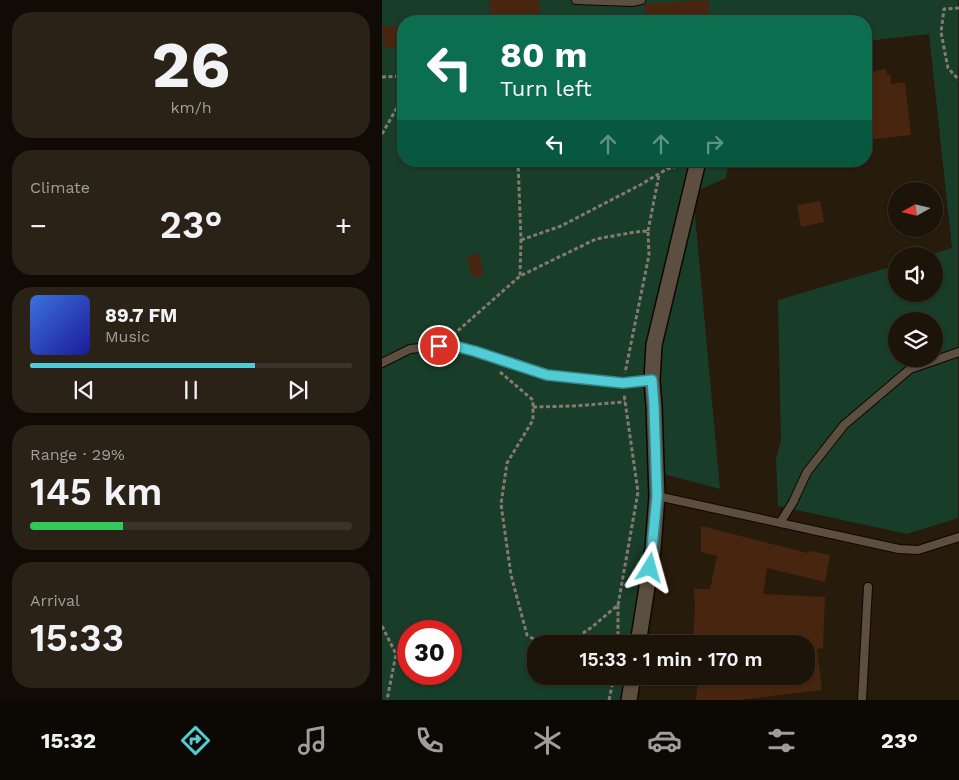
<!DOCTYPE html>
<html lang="en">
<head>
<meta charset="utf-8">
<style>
	body { margin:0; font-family:"Work Sans",sans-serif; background:#2a2117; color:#f1f3f6; height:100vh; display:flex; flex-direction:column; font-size:19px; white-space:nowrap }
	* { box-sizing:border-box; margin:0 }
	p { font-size:16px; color:#a09e9c }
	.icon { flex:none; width:28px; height:28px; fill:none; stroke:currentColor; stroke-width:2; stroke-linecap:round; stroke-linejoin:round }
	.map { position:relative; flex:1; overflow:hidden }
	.side { display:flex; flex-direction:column; gap:12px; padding:12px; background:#100b05; width:382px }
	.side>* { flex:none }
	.hud { position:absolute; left:15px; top:15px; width:475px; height:152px; border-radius:20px; box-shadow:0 1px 4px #0004,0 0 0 1px #3b332a; background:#0b6e4f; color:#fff; overflow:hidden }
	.needle { width:32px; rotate:262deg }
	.buttons { position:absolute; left:506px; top:182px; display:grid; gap:10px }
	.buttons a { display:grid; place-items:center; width:55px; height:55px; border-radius:50%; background:#1d1409; box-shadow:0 1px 4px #0004,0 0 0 1px #3b332a; font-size:25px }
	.speed { position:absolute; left:15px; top:620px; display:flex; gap:10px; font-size:25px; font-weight:700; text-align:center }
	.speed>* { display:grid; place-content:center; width:65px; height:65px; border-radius:50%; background:#1d1409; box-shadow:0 1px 4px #0004,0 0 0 1px #3b332a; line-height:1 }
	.speed .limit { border:8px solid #d22; background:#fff; color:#111 }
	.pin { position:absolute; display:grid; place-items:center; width:42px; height:42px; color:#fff; margin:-21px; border:2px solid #fff; border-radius:50%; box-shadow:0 1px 5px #0007 }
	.me { position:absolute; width:55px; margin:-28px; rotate:8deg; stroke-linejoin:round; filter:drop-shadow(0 0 4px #0008) }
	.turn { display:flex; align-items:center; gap:18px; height:105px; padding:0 20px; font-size:22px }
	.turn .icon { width:65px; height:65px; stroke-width:2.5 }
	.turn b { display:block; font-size:35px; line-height:42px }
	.lanes { display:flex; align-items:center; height:48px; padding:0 20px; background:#0003; justify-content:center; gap:25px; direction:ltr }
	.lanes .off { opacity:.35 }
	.big { font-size:38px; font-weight:600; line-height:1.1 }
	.side .card { flex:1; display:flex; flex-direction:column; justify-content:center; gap:8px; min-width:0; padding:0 18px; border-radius:20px; background:#2a2117 }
	.side .dial { align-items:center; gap:0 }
	.dial b { font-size:65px; line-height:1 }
	.song { display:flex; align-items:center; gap:15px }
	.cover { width:60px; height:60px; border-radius:8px; background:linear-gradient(135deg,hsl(220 70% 55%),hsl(240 70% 35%)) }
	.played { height:5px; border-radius:2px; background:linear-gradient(90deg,#51ccd4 70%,#3b332a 70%) }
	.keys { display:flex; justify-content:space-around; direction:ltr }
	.heat { display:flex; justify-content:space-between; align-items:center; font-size:28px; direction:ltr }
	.charge { height:8px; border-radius:4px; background:linear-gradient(90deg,#34c759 29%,#3b332a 0) }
	.trip { position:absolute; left:145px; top:635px; width:288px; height:50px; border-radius:20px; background:#1d1409; box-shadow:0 1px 4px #0004,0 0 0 1px #3b332a; font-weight:600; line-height:50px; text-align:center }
	.menu { display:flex; height:80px; justify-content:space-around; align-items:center; background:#0c0804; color:#a09e9c }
	.menu .icon { width:35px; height:35px }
	.menu .on { color:#51ccd4 }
	.menu b { font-size:22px; color:#f1f3f6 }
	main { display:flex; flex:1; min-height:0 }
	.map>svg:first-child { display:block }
	.green { fill:#183d29; fill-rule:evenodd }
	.building { fill:#48250e }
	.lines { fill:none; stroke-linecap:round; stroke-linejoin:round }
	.service-casing { stroke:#0f0600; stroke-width:10 }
	.minor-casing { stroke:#0f0600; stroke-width:18 }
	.path { stroke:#847a6d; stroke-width:3; stroke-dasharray:4 2.5; stroke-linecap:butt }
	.service { stroke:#5d4f3f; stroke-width:8 }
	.minor { stroke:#5d4f3f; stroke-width:15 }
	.route-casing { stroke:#35858a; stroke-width:12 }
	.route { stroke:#51ccd4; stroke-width:9 }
</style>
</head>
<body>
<main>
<section class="side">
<div class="card dial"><b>26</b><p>km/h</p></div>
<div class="card"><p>Climate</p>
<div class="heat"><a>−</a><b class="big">23°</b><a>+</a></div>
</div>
<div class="card">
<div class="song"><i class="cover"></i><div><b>89.7 FM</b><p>Music</p></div></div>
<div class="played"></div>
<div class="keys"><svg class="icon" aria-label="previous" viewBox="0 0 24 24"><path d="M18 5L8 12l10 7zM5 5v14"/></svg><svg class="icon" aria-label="pause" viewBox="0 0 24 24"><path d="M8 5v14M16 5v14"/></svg><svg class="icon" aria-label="next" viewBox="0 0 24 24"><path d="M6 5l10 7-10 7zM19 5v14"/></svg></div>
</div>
<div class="card"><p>Range · 29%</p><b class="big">145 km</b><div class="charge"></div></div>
<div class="card"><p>Arrival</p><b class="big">15:33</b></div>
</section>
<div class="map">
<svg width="577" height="700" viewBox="0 0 577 700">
	<rect width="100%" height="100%" fill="#271b0c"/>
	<path class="green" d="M0 0H576V518L525 534 396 506 394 458 399 441 396 300 515 265V294H552V256H544L570 248 547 34 484 41V21H21V161H347L344 178 311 193 338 489 275 472 256 644H154V676H252L250 700H0ZM515 321H552V359H515ZM26 631H69V674H26Z"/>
	<path class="building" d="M107 0H157L159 21H109Z
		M326 0 328 21H264L263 4Z
		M21 25V46L2 48 0 27Z
		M504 69 505 75 508 74 509 84 523 82 529 135 484 140V73Z
		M438 201 442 222 419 227 415 205Z
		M97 254 102 275 90 277 85 256Z
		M319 526 426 553 428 551 448 555 443 582 385 568 381 594 443 597 441 648 435 649 440 690 357 700H314L316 680 330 676H424V644H326L311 642 313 607 312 589H328L335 556 319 552Z"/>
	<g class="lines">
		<defs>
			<path id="service" d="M194 0 250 2 259 0
				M0 363 28 349 57 346H73L92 351 165 375 241 383 270 380
				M275 496 517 549 536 550 577 537
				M398 523 411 502 425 472 462 425 528 369 577 352
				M480 700 486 587"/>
			<path id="minor" d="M256 644 271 549 275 496 272 406 270 380 272 345 316 161
				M247 700 251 676"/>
		</defs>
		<use href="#service" class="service-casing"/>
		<use href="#minor" class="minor-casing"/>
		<path class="path" d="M577 8 562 9 559 32 563 53 566 68 577 80
			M0 77 21 76
			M0 134 21 97
			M136 161 139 240 138 276
			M285 169 287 161
			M266 231 277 175
			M139 240 179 226 258 185 285 169 300 165
			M71 335 138 276 214 239 253 232 266 231 267 255 243 373
			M118 372 151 400V420L125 463 119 504 129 575 145 635 160 644
			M151 407 192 406 243 402
			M236 605 256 492 242 394
			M0 626 14 654 5 700
			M171 644 188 642 210 627 236 605V644
			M227 700 232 676"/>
		<use href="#service" class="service"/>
		<use href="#minor" class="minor"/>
	</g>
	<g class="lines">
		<defs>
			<path id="route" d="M57 346H73L92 351 165 375 241 383 270 380 272 406 275 496 268 568"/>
		</defs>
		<use href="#route" class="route-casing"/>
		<use href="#route" class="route"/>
	</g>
</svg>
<div class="buttons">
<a><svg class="needle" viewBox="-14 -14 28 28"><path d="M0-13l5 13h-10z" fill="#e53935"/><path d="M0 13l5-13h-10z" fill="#a09e9c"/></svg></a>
<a><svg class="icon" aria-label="sound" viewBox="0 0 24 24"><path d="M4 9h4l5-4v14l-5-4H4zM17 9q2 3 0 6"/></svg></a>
<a><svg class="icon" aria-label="layers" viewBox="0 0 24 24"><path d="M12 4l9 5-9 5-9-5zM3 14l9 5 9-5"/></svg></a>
</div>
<div class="speed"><div class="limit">30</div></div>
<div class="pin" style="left:57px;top:346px;background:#d93025"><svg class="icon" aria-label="arrive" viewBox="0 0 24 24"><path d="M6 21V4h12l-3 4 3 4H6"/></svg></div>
<svg class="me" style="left:268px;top:568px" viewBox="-20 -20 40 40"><path d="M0-17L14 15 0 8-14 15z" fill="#51ccd4" stroke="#fff" stroke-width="4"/></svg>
<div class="trip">15:33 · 1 min · 170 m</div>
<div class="hud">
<div class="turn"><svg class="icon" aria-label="left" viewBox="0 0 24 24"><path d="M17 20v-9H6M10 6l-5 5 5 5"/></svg><div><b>80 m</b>Turn left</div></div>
<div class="lanes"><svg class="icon" aria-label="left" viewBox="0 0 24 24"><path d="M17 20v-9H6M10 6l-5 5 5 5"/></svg><svg class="icon off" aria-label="ahead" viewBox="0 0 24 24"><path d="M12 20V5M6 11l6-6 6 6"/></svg><svg class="icon off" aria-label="ahead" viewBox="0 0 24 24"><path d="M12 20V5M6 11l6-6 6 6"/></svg><svg class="icon off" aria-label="right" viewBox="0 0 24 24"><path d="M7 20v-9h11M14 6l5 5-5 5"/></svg></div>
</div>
</div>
</main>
<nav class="menu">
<b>15:32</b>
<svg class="icon on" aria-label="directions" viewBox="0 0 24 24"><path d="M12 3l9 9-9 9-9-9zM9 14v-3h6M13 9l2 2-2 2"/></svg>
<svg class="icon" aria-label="music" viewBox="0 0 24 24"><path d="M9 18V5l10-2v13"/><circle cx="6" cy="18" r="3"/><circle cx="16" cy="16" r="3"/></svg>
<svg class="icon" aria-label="phone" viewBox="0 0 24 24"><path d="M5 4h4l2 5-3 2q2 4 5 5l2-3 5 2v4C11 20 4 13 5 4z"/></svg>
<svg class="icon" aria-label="climate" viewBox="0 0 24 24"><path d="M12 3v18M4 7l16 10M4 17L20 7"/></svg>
<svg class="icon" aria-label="car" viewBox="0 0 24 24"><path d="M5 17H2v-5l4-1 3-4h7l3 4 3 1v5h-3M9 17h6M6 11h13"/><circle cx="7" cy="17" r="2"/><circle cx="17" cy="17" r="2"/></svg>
<svg class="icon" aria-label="filters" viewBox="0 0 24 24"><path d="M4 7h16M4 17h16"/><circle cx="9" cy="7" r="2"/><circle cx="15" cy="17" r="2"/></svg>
<b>23°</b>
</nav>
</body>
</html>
